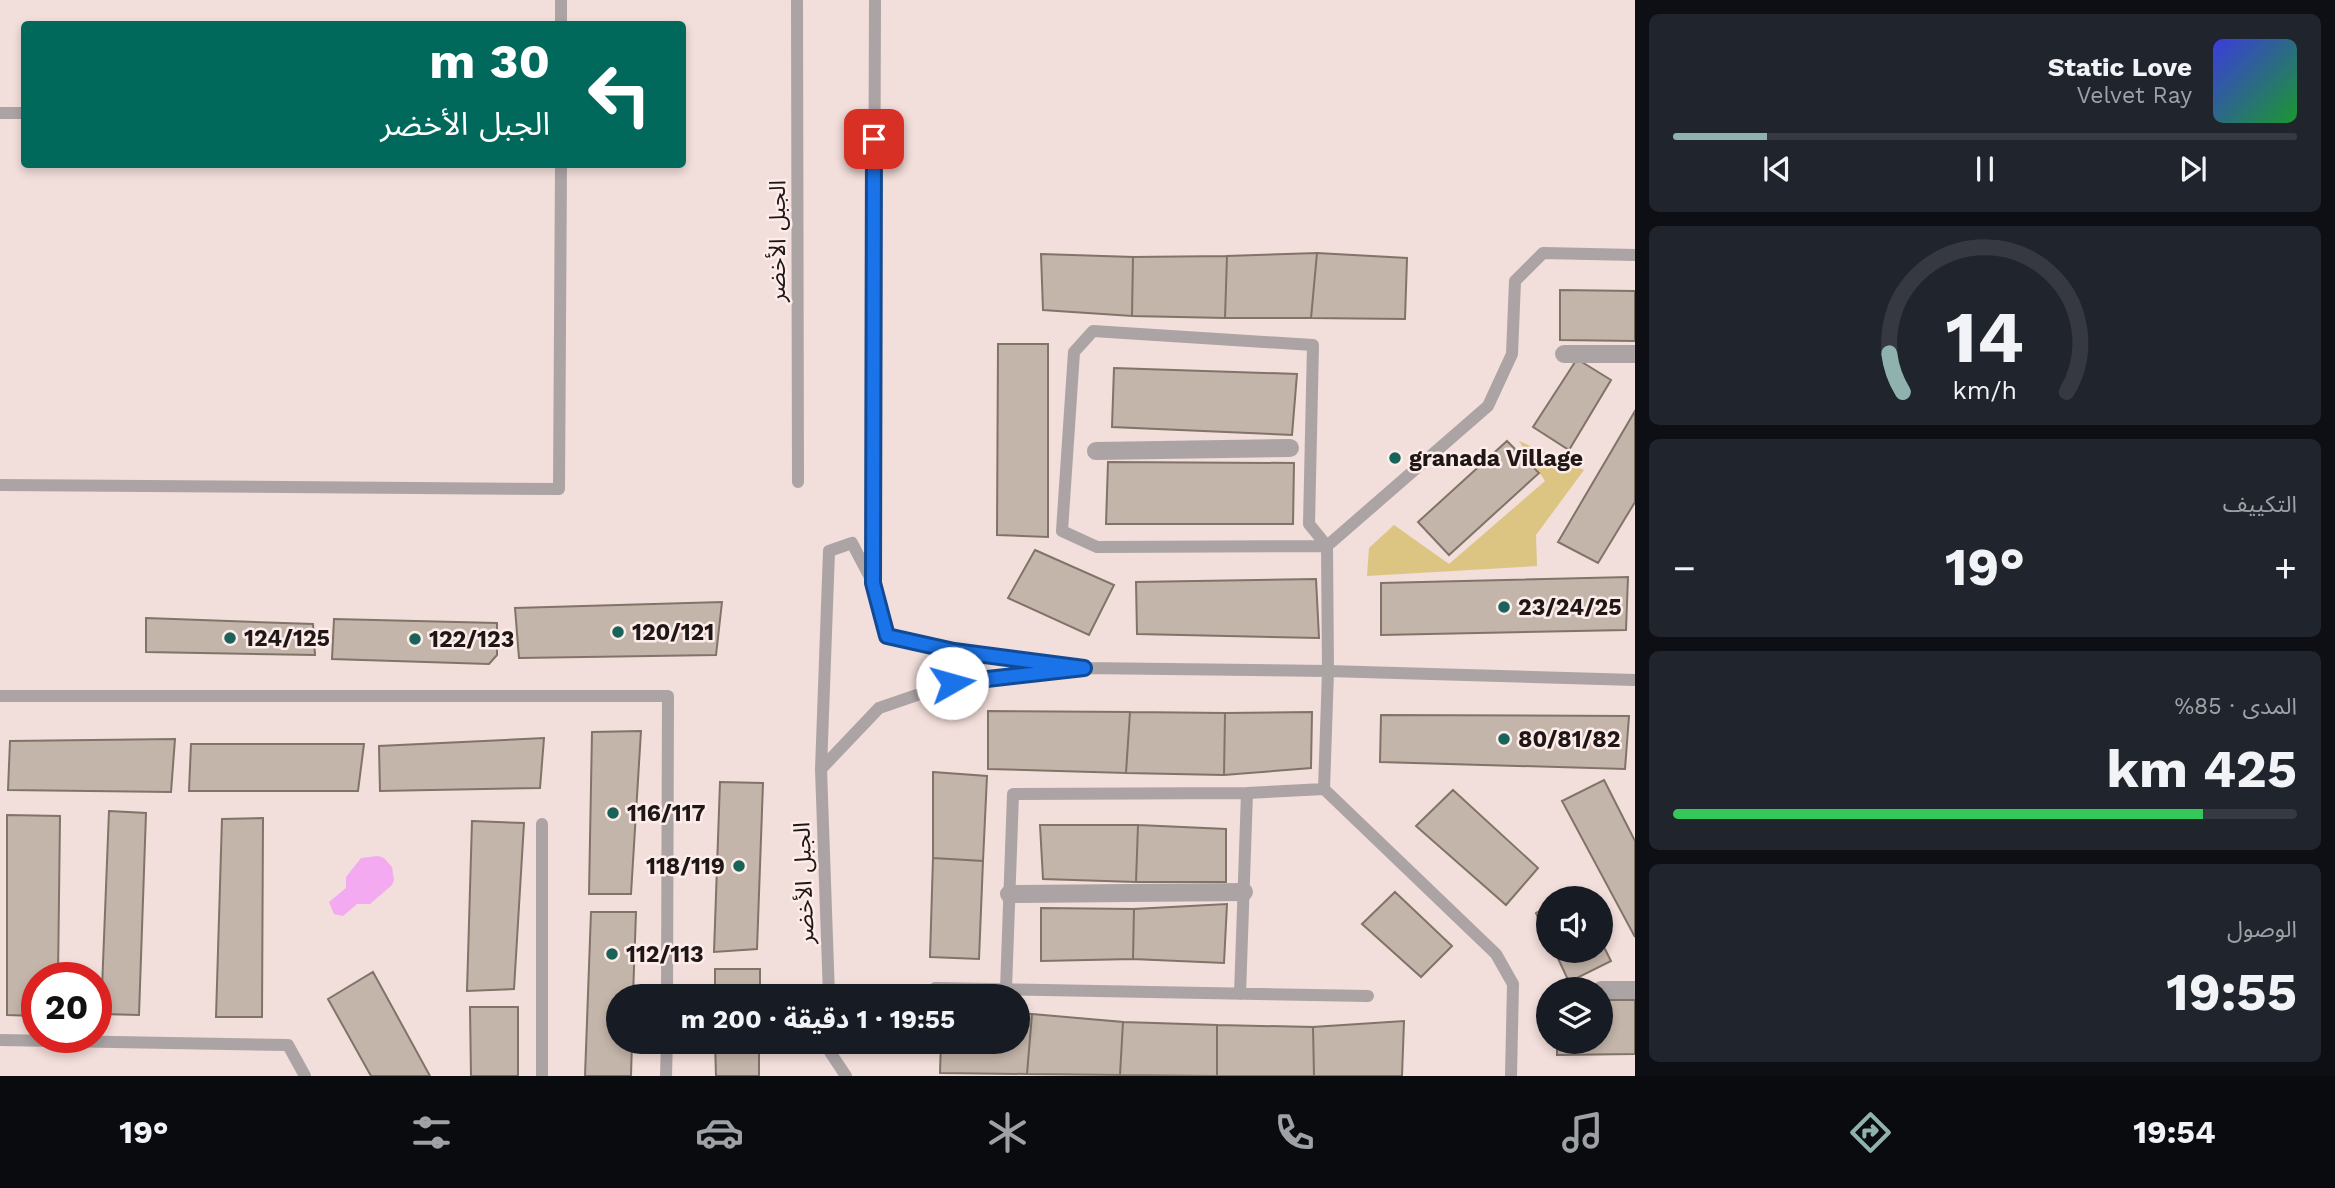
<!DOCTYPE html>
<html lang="ar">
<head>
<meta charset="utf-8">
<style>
	body { margin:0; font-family:"Work Sans","Noto Sans Arabic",sans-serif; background:#20242c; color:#f1f3f6; direction:rtl; height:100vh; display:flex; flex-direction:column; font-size:26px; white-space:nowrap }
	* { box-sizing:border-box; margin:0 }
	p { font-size:23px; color:#9ea1a6 }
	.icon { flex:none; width:38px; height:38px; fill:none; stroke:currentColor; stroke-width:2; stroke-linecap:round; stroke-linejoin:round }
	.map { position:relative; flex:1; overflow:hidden; direction:ltr }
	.panel { display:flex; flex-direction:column; gap:14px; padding:14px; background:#0d0f14; width:700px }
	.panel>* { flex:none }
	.top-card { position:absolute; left:21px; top:21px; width:665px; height:147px; border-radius:7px; box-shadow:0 4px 10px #0003; direction:rtl; background:#00695c; color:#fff; overflow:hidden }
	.controls { position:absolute; left:1536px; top:886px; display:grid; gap:14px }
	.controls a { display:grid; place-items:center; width:77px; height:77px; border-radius:50%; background:#171b24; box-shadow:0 4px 10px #0003; font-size:35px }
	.speed { position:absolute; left:21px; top:962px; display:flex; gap:14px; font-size:35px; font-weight:700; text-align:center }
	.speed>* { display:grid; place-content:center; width:91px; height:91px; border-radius:50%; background:#171b24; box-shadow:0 4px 10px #0003; line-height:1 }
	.speed .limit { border:10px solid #d22; background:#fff; color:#111 }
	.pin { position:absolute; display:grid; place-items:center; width:60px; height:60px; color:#fff; margin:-30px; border-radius:14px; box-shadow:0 4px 10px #0006 }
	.me { position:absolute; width:77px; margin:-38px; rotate:83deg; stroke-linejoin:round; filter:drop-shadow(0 0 5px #0008) }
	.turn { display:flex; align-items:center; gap:24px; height:147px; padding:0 21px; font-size:32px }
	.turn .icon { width:91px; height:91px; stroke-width:2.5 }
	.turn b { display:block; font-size:49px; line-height:60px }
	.big { font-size:52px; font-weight:700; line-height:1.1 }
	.panel .tile { flex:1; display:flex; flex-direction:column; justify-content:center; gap:10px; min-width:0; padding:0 24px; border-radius:10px; background:#20242c }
	.panel .dial { align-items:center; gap:0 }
	.dial svg { height:182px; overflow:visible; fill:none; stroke:#363941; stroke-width:7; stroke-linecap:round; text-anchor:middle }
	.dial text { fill:#f1f3f6; stroke:none }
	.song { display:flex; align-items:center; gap:21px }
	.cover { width:84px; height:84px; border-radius:10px; background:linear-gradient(135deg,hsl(240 70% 55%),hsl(130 70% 35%)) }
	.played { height:7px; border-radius:4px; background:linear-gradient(90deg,#90b2af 15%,#363941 15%) }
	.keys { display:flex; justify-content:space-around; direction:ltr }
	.heat { display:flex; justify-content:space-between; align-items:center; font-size:38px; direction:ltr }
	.charge { height:10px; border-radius:5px; background:linear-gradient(90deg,#34c759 85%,#363941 0) }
	.trip { position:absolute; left:606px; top:984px; width:424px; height:70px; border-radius:35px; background:#171b24; box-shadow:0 4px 10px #0003; font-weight:700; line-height:70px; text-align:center; direction:rtl }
	.tabs { display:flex; height:112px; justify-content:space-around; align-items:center; background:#090b0e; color:#9ea1a6 }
	.tabs .icon { width:49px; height:49px }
	.tabs .active { color:#90b2af }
	.tabs b { font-size:32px; color:#f1f3f6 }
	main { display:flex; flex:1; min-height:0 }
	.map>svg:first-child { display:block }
	.green { fill:#dcc483 }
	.water { fill:#f4aaf0 }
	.building { fill:#c4b5aa; stroke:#807368; stroke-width:2 }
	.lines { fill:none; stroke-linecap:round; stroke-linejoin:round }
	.service { stroke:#aca3a5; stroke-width:12 }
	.pedestrian { stroke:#aca3a5; stroke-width:18 }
	.route-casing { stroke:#114b97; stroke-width:18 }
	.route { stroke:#1a73e8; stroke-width:12 }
	.poi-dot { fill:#1a6359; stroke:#fdece9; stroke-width:2.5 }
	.labels { text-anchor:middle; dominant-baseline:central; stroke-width:5; stroke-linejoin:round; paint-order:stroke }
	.street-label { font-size:23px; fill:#1e1716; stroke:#fdece9 }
	.poi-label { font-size:23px; font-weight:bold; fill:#1e1716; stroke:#fdece9; text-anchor:start }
</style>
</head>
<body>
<main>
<section class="panel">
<div class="tile">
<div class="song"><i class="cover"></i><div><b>Static Love</b><p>Velvet Ray</p></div></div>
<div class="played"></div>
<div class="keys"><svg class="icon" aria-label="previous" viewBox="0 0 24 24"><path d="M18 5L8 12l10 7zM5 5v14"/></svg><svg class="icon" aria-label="pause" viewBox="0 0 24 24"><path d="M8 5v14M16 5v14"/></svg><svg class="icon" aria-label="next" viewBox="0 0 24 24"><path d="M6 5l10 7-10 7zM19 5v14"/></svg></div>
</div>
<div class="tile dial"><svg viewBox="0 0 100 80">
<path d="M14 69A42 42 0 1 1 86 69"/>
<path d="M14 69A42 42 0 0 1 8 52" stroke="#90b2af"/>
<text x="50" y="56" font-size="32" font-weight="700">14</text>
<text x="50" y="72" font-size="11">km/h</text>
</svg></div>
<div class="tile"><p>التكييف</p>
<div class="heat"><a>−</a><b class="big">19°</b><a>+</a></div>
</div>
<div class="tile"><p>المدى · 85%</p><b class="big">425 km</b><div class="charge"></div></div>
<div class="tile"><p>الوصول</p><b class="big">19:55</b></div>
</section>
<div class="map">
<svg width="1635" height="1076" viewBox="0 0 1635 1076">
	<rect width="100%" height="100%" fill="#f2deda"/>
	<path class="green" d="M1519 441 1584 470 1536 535 1537 566 1367 576 1369 548 1394 525 1449 564 1545 481Z"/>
	<path class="water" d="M378 856 384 858 392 867 394 880 392 885 370 904H357L343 916 334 914 329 902 346 888V877L361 858Z"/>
	<path class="building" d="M1317 253 1311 318H1225L1227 256Z
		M1317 253 1407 258 1405 319 1311 318Z
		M1041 254 1133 257 1132 316 1043 310Z
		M1227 256 1225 318 1132 316 1133 257Z
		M1560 290 1635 291V341L1560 340Z
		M998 344H1048V537L997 535Z
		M1577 359 1611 380 1569 450 1533 427Z
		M1114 368 1297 374 1292 435 1112 427Z
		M1635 411V502L1598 563 1558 542Z
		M1507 441 1539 473 1449 555 1418 522Z
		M1108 462 1294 463 1293 524H1106Z
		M1035 550 1114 585 1089 635 1008 598Z
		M1628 577 1626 630 1381 635V583Z
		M1316 579 1319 638 1137 634 1136 582Z
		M722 602 716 655 519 658 515 608Z
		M146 618 313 624 315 655 146 652Z
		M334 619 497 623V655L489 664 332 659Z
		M988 711 1130 712 1126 773 988 769Z
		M1130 712 1225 713 1224 775 1126 773Z
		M1312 712 1311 768 1224 775 1225 713Z
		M1381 715 1629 716 1625 769 1380 762Z
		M641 731 631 894H589L592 732Z
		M544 738 540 788 380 791 379 746Z
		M175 739 171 792 8 790 10 741Z
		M191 744H364L358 791H189Z
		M933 772 987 776 983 861 933 858Z
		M1604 780 1635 841V937L1562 801Z
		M720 782 763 783 757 949 714 952Z
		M1453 790 1538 868 1506 905 1416 826Z
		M109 811 146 813 139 1015 101 1014Z
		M7 815 60 816 58 978H37V1016L7 1015Z
		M263 818 262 1017H216L222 819Z
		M472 821 524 823 514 989 467 991Z
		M1040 825H1138L1136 882 1043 879Z
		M1138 825 1226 829V882H1136Z
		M933 858 983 861 979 959 930 957Z
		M1395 892 1452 946 1421 977 1362 924Z
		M1227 904 1224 963 1133 959 1134 909Z
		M1549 905V939L1536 913Z
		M1041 908 1134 909 1133 959 1041 961Z
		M591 912H636L633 996H618V1041H632L631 1076H585Z
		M1601 941 1611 961 1569 982 1554 950H1601Z
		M715 969H760V996H715Z
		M373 972 430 1076H371L328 999Z
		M1601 1000H1635V1054L1557 1055V1041H1601Z
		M470 1007H518V1076H471Z
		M1017 1014H1032L1027 1074 940 1073 941 1041H1017Z
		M1032 1014 1123 1022 1120 1075 1027 1074Z
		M1404 1021 1402 1076H1314L1313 1027Z
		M1123 1022 1217 1025V1076L1120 1075Z
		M1217 1025 1313 1027 1314 1076H1217Z
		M715 1041H759V1076H716Z"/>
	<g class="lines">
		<path class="service" d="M797 0 798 482
			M561 24V0
			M0 113H24
			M0 485 559 489 561 164
			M873 581 875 0
			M1084 668 1328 671 1635 680
			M0 696H668L667 996
			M821 769 879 708 952 683 1084 668 954 651 887 636 873 583 852 543 829 551 821 769 829 996
			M935 988 1368 996
			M1006 989 1013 794 1247 793 1324 789
			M1240 994 1247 793
			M0 1040 288 1045 305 1076
			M830 1041V1052L846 1076
			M542 1076V824
			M666 1076 667 1041
			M1511 1076 1513 984 1496 954 1324 789 1328 671 1327 546 1309 524 1313 345 1093 331 1074 352 1062 531 1097 547 1327 546 1488 406 1512 354 1515 281 1543 253 1635 255"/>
		<path class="pedestrian" d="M1564 354H1635
			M1096 451 1290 448
			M1009 894 1244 892
			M1601 990H1635"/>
	</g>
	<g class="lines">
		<defs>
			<path id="route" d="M874 139 873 583 887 636 954 651 1084 668 952 683"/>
		</defs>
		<use href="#route" class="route-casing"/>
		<use href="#route" class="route"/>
	</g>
	<g class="poi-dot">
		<circle cx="1395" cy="458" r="7"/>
		<circle cx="1504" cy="607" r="7"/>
		<circle cx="618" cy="632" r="7"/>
		<circle cx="230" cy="638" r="7"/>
		<circle cx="415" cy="639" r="7"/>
		<circle cx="1504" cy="739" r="7"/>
		<circle cx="613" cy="813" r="7"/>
		<circle cx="739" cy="866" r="7"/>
		<circle cx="612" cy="954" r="7"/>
	</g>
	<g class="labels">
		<g class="street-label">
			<text transform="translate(777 241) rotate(-90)">الجبل الأخضر</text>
			<text transform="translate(804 883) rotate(-92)">الجبل الأخضر</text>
		</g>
		<g class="poi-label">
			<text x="1409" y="458">granada Village</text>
			<text x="1518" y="607">23/24/25</text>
			<text x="632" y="632">120/121</text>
			<text x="244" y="638">124/125</text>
			<text x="429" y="639">122/123</text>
			<text x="1518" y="739">80/81/82</text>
			<text x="627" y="813">116/117</text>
			<text x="725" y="866" text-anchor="end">118/119</text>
			<text x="626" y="954">112/113</text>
		</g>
	</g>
</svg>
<div class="controls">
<a><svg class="icon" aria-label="sound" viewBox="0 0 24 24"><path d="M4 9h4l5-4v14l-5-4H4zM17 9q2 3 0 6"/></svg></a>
<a><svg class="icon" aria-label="layers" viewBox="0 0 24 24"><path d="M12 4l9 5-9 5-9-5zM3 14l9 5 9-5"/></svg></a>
</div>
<div class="speed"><div class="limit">20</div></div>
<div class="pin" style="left:874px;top:139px;background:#d93025"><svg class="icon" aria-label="arrive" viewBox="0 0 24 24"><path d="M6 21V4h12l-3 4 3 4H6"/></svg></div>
<svg class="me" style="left:952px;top:683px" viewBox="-20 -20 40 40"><circle r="19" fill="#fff"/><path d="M0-13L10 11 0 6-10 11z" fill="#1a73e8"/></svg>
<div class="trip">19:55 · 1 دقيقة · 200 m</div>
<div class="top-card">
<div class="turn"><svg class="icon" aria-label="left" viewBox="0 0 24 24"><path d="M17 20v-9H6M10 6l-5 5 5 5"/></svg><div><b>30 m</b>الجبل الأخضر</div></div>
</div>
</div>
</main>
<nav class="tabs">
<b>19:54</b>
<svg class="icon active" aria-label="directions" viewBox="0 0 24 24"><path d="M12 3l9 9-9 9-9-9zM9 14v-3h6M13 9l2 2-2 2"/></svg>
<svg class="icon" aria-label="music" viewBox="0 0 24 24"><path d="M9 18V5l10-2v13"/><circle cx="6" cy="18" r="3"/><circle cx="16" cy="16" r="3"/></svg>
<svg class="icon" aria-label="phone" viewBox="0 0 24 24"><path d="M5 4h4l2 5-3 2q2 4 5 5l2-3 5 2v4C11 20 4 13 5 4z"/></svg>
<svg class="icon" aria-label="climate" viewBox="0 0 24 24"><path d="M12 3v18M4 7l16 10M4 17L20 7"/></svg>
<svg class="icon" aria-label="car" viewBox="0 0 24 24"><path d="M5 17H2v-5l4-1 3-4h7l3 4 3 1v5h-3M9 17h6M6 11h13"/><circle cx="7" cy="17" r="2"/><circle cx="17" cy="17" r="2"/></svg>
<svg class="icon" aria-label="filters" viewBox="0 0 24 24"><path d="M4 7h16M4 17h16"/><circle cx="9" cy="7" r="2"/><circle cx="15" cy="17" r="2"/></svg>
<b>19°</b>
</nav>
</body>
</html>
